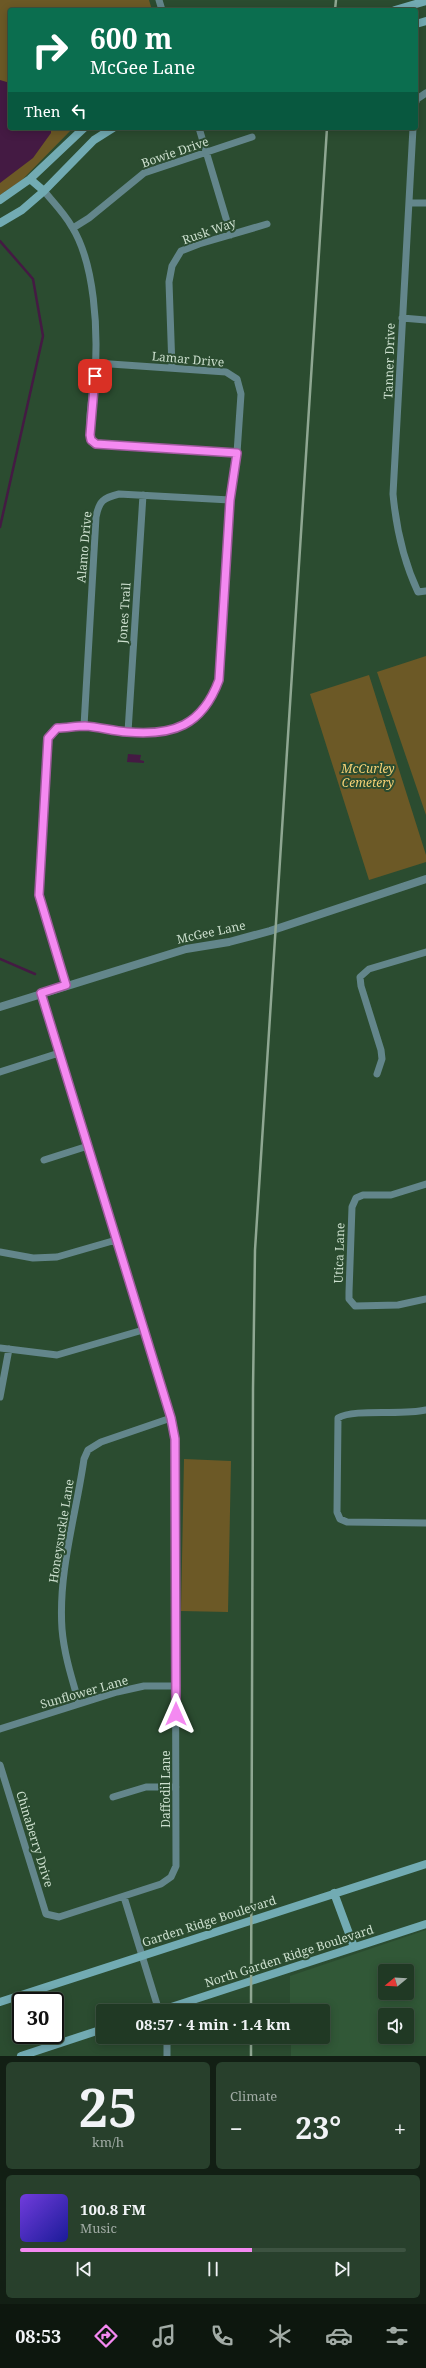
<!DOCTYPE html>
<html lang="en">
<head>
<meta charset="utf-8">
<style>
	body { margin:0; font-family:"Noto Serif",serif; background:#28402c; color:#f1f3f6; height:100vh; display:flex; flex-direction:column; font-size:15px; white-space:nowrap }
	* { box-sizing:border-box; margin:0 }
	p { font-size:13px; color:#a2aca6 }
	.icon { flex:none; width:22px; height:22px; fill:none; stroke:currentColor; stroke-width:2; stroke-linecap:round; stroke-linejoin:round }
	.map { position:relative; height:2056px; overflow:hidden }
	.side { display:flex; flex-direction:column; gap:6px; padding:6px; background:#121f14; flex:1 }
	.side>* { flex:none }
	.guide { position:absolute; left:8px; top:8px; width:410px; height:122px; border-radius:4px; box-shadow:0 2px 10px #0003,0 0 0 1px #3d5341; background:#0b6e4f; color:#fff; overflow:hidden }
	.needle { width:26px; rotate:252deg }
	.controls { position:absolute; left:378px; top:1964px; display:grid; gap:8px }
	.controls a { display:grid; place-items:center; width:36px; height:36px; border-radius:4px; background:#203924; box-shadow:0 2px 10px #0003,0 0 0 1px #3d5341; font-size:20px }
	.speed { position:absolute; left:12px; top:1992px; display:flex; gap:8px; font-size:20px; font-weight:700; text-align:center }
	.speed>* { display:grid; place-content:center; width:52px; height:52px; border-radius:50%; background:#203924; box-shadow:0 2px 10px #0003,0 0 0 1px #3d5341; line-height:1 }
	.speed .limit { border:2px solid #111; border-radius:6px; background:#fff; color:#111 }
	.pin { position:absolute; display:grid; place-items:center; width:34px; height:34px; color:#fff; margin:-17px; border-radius:8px; box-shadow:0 2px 6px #0006 }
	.me { position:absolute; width:44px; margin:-22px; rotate:0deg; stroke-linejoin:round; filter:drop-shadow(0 0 3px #0008) }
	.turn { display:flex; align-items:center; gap:14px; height:84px; padding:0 16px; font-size:18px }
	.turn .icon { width:52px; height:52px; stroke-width:2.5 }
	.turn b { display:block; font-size:28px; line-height:34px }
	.then { display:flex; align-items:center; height:38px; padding:0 16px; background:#0003; gap:8px; font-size:15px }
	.big { font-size:30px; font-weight:700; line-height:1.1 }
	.side .card { flex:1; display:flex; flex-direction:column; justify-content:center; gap:6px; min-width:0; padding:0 14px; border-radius:6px; background:#28402c }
	.side .dial { align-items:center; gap:0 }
	.dial b { font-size:52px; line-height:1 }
	.song { display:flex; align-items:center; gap:12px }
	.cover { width:48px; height:48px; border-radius:6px; background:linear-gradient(135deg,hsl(260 70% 55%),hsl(240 70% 35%)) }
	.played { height:4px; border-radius:2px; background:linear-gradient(90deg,#f489f1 60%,#3d5341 60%) }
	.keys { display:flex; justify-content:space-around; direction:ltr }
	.heat { display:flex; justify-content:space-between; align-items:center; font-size:22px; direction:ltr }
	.side .tiles { flex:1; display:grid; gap:6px; grid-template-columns:1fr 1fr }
	.card:last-child { grid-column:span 2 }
	.trip { position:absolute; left:96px; top:2004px; width:234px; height:40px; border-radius:4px; background:#203924; box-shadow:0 2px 10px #0003,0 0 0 1px #3d5341; font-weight:700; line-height:40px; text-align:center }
	.dock { display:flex; height:64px; justify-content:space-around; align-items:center; background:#0d170e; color:#a2aca6 }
	.dock .icon { width:28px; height:28px }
	.dock .active { color:#f489f1 }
	.dock b { font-size:18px; color:#f1f3f6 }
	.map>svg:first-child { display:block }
	.built { fill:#315837; fill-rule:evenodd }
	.green { fill:#6c5926 }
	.water { fill:#441a43 }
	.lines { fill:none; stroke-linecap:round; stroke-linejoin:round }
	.stream { stroke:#441a43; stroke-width:2.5 }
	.minor { stroke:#63868b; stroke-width:7 }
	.tertiary { stroke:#63868b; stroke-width:8 }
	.secondary { stroke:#72abb3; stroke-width:8 }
	.rail { stroke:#8fa792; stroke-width:2.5 }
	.route-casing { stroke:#9f599d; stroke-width:10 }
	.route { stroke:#f489f1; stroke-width:7 }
	.labels { text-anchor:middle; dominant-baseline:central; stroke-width:4; stroke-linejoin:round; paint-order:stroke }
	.street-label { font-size:12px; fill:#ccdfce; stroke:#2b4c30 }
	.park-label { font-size:12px; font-style:italic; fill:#f7d276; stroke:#2b4c30 }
</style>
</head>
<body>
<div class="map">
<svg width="426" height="2056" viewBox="0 0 426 2056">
	<rect width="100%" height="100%" fill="#2b4c30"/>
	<path class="built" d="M426 1930V2056H291V2037H323V2011H290V1976ZM385 1971H407V1993H385ZM385 2015H407V2037H385Z"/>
	<path class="green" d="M0 0H149L152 10H10V128H73L22 180 0 195Z
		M426 656V815L377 672Z
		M369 675 426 855V862L369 880 310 694Z
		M184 1459 231 1461 228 1612 181 1611Z"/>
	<path class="water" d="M0 80 10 83V128H51V133L33 158 0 183Z
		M128 754 141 755 140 760 144 761V763L127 762Z"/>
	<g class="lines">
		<path class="stream" d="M0 241 33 279 43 336 0 527
			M0 959 35 974"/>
		<path class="minor" d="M159 0 162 10
			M416 102 417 99 426 93
			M199 128 231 235
			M413 128 393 494C396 527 404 562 418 592L426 591
			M44 191C54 203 65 214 72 227 95 264 98 331 95 373 93 392 87 422 91 440L96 444 237 453
			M409 203H426
			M73 228 89 218 144 173 252 137
			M402 318 426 320
			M172 368 169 282 172 266 181 251 199 244 267 224
			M84 726 96 517C99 501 103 498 119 494L230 500
			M128 732 143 495
			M66 985 39 895 48 738 57 729C66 728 76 726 85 726 99 727 113 731 127 732 173 736 202 726 219 681L230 500 237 453 241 394 237 379 226 372 96 363
			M0 1072 59 1053
			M377 1074 382 1059 381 1050 361 986 360 977 369 969 426 952
			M44 1160 88 1146
			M426 1184 391 1195H363L356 1198 352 1207 349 1292V1299L355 1306 398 1305 426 1299
			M0 1252 33 1258 57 1257 116 1240
			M0 1348 57 1355 143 1330
			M0 1397 9 1349
			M426 1410C403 1416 354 1408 338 1418L337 1512 340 1519 347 1522 426 1523
			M79 1703C72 1679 64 1654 62 1629 58 1572 76 1515 84 1459L88 1450 101 1442 171 1418
			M0 1729 117 1692 144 1686H176
			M0 1765 46 1914 59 1917 161 1884 171 1877 176 1866 175 1439 171 1418 41 993
			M113 1797 146 1787H176
			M124 1897 159 2011
			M167 2037V2056"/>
		<path class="tertiary" d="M0 1007 186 949 229 942 270 931 426 879"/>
		<path class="secondary" d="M395 10 426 1
			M416 24 426 21
			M30 179 44 191
			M0 200 30 179 84 128
			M0 223 22 210 44 191 94 140 113 128
			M334 1893 354 1947
			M0 2002 426 1864
			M159 2011 426 1924
			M21 2056 103 2029"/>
		<path class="rail" d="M335 10 336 0
			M251 2011 253 1389 255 1250 327 128
			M251 2056V2037"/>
	</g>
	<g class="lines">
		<defs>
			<path id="route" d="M95 376 90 435 91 440 96 444 237 453 230 500 219 680C202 726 173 736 127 732 113 731 99 727 85 726 76 726 66 728 57 728L48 738 39 895 66 985 41 993 171 1418 175 1439 176 1714"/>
		</defs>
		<use href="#route" class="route-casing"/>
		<use href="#route" class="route"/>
	</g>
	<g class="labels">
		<g class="street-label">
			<text transform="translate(175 152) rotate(-19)">Bowie Drive</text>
			<text transform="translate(209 231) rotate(-19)">Rusk Way</text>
			<text transform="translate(188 359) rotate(5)">Lamar Drive</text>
			<text transform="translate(389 361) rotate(-88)">Tanner Drive</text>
			<text transform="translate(84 547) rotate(-85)">Alamo Drive</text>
			<text transform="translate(124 613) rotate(-86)">Jones Trail</text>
			<text transform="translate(211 932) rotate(-12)">McGee Lane</text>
			<text transform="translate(339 1253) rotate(-88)">Utica Lane</text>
			<text transform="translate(61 1531) rotate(-81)">Honeysuckle Lane</text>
			<text transform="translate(84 1692) rotate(-16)">Sunflower Lane</text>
			<text transform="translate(165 1789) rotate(-90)">Daffodil Lane</text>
			<text transform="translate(35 1839) rotate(73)">Chinaberry Drive</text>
			<text transform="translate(209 1921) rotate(-18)">Garden Ridge Boulevard</text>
			<text transform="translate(289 1956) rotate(-18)">North Garden Ridge Boulevard</text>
		</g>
		<g class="park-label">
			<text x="368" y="768">McCurley<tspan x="368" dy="14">Cemetery</tspan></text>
		</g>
	</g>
</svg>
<div class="controls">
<a><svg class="needle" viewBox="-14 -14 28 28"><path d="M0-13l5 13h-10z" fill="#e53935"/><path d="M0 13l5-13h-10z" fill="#a2aca6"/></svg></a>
<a><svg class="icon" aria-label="sound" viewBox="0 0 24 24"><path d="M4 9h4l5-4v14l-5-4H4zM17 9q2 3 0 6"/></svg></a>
</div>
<div class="speed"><div class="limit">30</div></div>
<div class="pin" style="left:95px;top:376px;background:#d93025"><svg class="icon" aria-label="arrive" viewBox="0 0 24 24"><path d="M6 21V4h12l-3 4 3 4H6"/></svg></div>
<svg class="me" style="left:176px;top:1714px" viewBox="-20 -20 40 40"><path d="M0-17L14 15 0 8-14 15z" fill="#f489f1" stroke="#fff" stroke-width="4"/></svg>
<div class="trip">08:57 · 4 min · 1.4 km</div>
<div class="guide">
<div class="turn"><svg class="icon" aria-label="right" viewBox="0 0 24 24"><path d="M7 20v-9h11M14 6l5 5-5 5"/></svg><div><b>600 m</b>McGee Lane</div></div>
<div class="then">Then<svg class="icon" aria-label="left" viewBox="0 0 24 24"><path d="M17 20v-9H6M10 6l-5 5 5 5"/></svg></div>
</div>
</div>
<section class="side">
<div class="tiles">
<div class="card dial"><b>25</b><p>km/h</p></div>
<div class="card"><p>Climate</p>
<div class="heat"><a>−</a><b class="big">23°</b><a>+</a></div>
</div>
<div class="card">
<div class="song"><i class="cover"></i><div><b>100.8 FM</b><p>Music</p></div></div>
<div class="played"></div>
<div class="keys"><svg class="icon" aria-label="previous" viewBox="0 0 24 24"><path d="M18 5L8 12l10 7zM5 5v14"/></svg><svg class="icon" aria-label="pause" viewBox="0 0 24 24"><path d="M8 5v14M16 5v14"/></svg><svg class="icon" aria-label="next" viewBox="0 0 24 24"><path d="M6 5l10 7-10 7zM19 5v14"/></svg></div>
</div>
</div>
</section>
<nav class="dock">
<b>08:53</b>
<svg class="icon active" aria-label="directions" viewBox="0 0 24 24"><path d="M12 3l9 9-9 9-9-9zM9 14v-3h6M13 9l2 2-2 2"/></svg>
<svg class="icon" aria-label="music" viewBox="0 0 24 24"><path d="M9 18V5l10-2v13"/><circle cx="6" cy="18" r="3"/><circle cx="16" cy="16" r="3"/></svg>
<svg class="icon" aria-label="phone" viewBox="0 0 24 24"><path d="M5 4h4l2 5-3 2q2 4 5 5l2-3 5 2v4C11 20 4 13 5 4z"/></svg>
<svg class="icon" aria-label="climate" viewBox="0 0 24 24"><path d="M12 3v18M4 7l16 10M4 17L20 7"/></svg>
<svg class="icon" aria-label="car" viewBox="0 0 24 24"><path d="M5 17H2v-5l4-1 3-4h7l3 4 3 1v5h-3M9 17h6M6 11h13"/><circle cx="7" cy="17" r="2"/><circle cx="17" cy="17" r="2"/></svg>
<svg class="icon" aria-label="filters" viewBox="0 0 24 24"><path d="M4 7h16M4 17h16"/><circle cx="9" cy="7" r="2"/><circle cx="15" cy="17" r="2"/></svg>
</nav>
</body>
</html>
